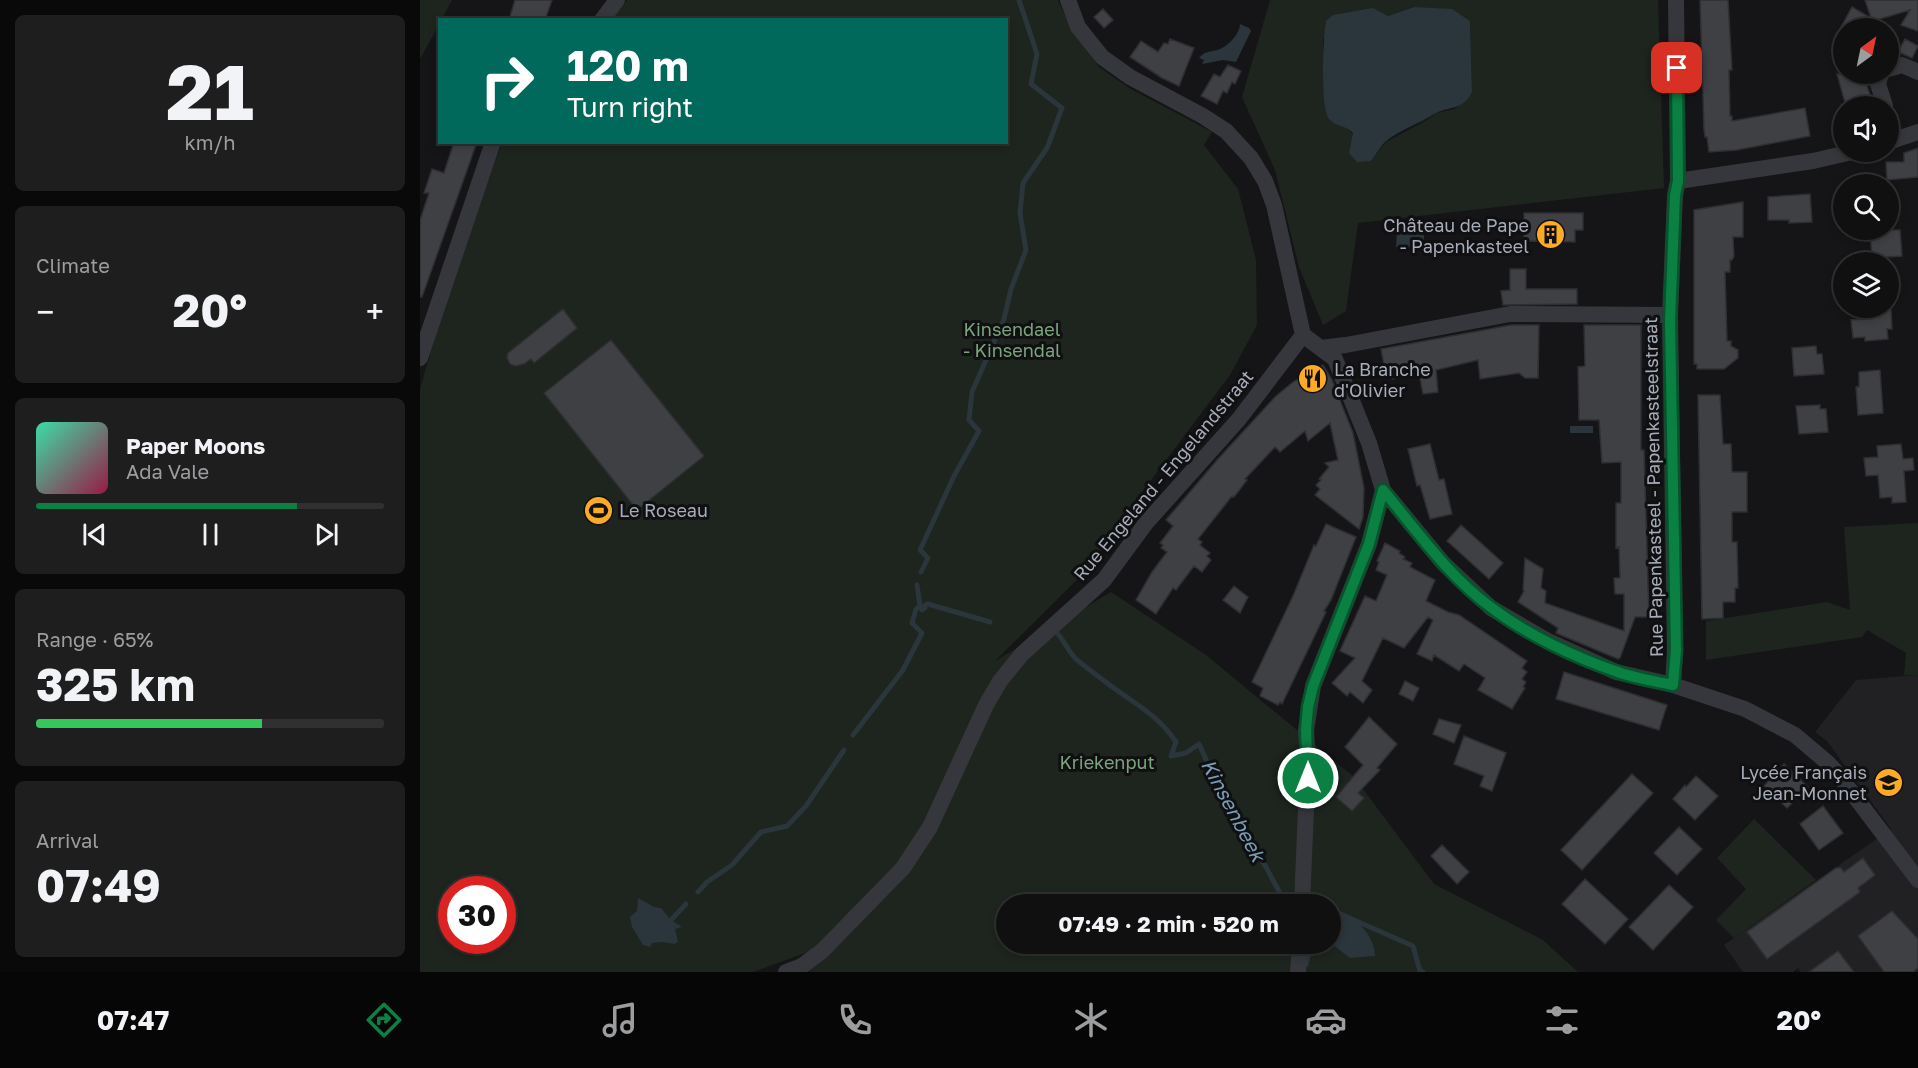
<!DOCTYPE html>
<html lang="en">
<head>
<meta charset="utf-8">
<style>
	body { margin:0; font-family:"Golos Text",sans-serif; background:#1e1e1f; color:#f1f3f6; height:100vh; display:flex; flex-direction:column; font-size:22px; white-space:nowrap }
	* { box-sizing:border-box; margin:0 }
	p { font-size:20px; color:#9c9d9f }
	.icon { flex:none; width:33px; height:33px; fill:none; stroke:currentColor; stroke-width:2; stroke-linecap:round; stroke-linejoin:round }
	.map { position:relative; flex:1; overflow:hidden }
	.side { display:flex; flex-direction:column; gap:15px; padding:15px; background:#090909; width:420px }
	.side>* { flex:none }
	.banner { position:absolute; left:18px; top:18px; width:570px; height:126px; border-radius:0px; box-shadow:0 3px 9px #0003,0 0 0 2px #303031; background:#00695c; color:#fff; overflow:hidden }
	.needle { width:39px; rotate:33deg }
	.buttons { position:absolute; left:1413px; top:18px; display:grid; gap:12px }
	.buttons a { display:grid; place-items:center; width:66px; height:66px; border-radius:50%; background:#101011; box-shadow:0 3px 9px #0003,0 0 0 2px #303031; font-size:30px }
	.speed { position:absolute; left:18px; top:876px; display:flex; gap:12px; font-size:30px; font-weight:700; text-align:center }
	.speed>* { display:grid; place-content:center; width:78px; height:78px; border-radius:50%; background:#101011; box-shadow:0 3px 9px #0003,0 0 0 2px #303031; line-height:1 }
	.speed .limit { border:9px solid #d22; background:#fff; color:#111 }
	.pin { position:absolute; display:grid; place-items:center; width:51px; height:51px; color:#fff; margin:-26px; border-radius:12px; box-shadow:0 3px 9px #0006 }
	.me { position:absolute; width:66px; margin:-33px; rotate:0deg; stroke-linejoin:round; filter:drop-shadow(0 0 4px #0008) }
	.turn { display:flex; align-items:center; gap:21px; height:126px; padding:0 30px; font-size:27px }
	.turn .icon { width:78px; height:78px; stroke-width:2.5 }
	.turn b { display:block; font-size:42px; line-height:51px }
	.big { font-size:45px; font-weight:700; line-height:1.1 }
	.side .widget { flex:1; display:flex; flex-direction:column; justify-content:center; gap:9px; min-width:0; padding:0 21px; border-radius:9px; background:#1e1e1f }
	.side .dial { align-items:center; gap:0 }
	.dial b { font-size:78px; line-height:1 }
	.song { display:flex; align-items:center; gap:18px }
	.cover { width:72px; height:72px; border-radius:9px; background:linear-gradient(135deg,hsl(160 70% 55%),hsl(340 70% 35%)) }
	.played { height:6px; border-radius:3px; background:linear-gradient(90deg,#0b8043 75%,#303031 75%) }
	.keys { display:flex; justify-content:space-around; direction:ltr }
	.heat { display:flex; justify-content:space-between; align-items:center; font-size:33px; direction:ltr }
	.charge { height:9px; border-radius:4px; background:linear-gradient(90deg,#34c759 65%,#303031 0) }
	.trip { position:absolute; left:576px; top:894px; width:345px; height:60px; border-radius:30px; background:#101011; box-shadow:0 3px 9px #0003,0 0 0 2px #303031; font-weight:700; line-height:60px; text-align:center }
	.tabs { display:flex; height:96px; justify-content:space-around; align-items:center; background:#060607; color:#9c9d9f }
	.tabs .icon { width:42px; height:42px }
	.tabs .on { color:#0b8043 }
	.tabs b { font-size:27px; color:#f1f3f6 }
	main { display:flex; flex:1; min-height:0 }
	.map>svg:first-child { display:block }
	.built { fill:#212124 }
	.green { fill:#1d251e; fill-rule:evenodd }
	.water { fill:#2a353c }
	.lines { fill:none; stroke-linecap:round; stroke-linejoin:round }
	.stream { stroke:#2a353c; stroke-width:5 }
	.building { fill:#3f4044; stroke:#2f2f33; stroke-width:1.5 }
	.minor { stroke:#36373c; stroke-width:16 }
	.route-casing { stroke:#07532c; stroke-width:15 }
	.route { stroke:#0b8043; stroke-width:10 }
	.labels { text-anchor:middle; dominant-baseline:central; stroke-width:6; stroke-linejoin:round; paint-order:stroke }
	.poi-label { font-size:18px; fill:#a6acb8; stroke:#101012; text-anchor:end }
	.park-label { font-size:18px; fill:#7ca47d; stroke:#101012 }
	.street-label { font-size:18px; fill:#a6acb8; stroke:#101012 }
	.water-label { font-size:20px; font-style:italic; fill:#7b9db5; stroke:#101012 }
</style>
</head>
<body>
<main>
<section class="side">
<div class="widget dial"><b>21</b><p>km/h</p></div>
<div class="widget"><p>Climate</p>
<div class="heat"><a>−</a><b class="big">20°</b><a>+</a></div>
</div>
<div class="widget">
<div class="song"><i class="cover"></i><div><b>Paper Moons</b><p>Ada Vale</p></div></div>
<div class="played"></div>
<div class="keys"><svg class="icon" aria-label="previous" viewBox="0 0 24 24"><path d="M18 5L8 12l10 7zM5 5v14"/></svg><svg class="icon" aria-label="pause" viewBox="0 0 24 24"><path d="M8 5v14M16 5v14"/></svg><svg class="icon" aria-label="next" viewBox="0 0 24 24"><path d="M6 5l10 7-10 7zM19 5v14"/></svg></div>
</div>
<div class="widget"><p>Range · 65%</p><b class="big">325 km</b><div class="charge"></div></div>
<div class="widget"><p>Arrival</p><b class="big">07:49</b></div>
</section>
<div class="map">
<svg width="1498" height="972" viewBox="0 0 1498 972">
	<rect width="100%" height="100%" fill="#151517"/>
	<path class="built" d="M1498 675V972H1381L1378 968 1373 972H1323L1304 945 1471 829 1407 741 1395 732 1436 680Z"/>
	<path class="green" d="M0 0H32L22 19 20 20 19 25 0 59Z
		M207 0H638L653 33 679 67 709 88 792 132 784 145 818 189 836 260 837 325 810 375 713 504 672 565 575 661 691 592 786 655 934 777 1014 884 1123 940 1158 972H389L388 952 333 972H0V389L31 281 82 143 586 142V20L192 19ZM32 890H82V940H32ZM586 904H910V944H586Z
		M850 0H1238L1244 188 938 223 926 311 903 325 879 267 855 170 822 97ZM994 7 1050 21 1052 92 1035 109 1016 113 1007 120 966 142 951 161 929 129 903 79V39Z
		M1498 523V675H1484L1486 653 1447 630 1442 637 1286 660V621L1407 602 1430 610 1424 527Z
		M1334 819 1396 880 1314 938 1296 920 1326 889 1297 858Z"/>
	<path class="water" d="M994 7 1032 9 1050 21 1052 92C1043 111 1028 106 1014 114 999 124 979 130 965 142 960 147 956 155 951 161L937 162 929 153 933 133C926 125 916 127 909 119 900 107 903 38 906 21L913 15 953 8 968 16Z
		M820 24 829 28 831 31 816 62 803 60 782 64 784 60 779 58C786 49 793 53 802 48 810 44 820 33 820 24Z
		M977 232H1004V248L976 247Z
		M1150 426H1173V433H1150Z
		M218 898 234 907 241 908 251 920 262 927 255 929 258 942 254 944 242 942 232 943 230 947 223 945 212 927 210 917 217 911Z
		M911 909C931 911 955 934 955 956L930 958 913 945 911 940Z"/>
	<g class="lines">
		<path class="stream" d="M501 572 508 558 500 550 534 476 559 431 549 420 552 392 584 319 591 289 606 250 600 213 603 183 627 148 642 108 611 84 617 54 599 0
			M500 606 502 610 505 608V605L508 604 570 622
			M635 631C644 639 648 652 657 660 670 670 684 681 698 691 722 708 739 717 756 742L751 756 766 753 779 744 811 815 846 867 861 895 869 898
			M433 735 483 670 502 633 492 623 496 609 500 606 497 585
			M278 892 287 882 312 865 341 832 367 826 386 806 424 750
			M925 916 993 946 1000 971 1003 972
			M251 920 266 904
			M886 965 891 944"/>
	</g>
	<path class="building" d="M95 0H132L125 20H89Z
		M1280 0H1308L1312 70H1309L1310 116H1312V121L1385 108 1390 136 1317 150 1289 152 1287 137H1285L1284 130Z
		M1445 0H1498V31L1481 25 1490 10 1419 31 1432 7 1451 18Z
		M683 9 693 20 684 28 674 17Z
		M750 39 774 48 759 86 742 78 710 57 721 41 738 52 744 43 748 44Z
		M1485 39 1498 46 1492 58 1478 52Z
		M808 65 821 71 815 84 812 82 807 93 803 91 797 104 781 96 794 74 800 77Z
		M1417 74H1443L1451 98 1448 99 1450 106H1426Z
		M34 142H57L2 297H0V220L9 193H4L12 169 24 173Z
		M1498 148V177L1467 180 1466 162H1484V153Z
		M1390 194 1392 222 1369 223V220H1348V197Z
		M1323 202V237H1313L1314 256 1312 260H1310V272H1305L1307 341H1311V346L1318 350V358L1304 369H1277V364H1274V210Z
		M1104 213H1163V230H1155V242L1104 241Z
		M1450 230H1480L1482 256 1452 258Z
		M1090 269H1106V289H1157V304L1083 305 1081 291 1090 290Z
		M1444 308H1471L1472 329H1467L1468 339 1445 341V337L1433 338 1431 320 1445 319Z
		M143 309 157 328 114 363 111 359 104 364 95 366 90 364 87 358 88 353Z
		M1091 325H1119L1118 378H1105L1099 373 1060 379 1058 360 1016 370 1018 392 1003 394 999 373 972 379 970 369 965 370 961 349Z
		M1164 325H1221V450H1224L1229 617H1215L1200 658 1198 659 1136 633 1138 628 1098 602 1104 591 1103 590 1105 558 1123 569 1121 588 1126 591 1125 603 1204 631V594H1195L1194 578H1200L1199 547 1196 548V503H1201V462L1182 463 1179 420H1159L1158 367 1165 366Z
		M191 340 284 456 217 510 124 393Z
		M1396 346 1397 354H1402L1404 374 1374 376 1372 348Z
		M903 365 912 380 933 433 944 488 943 517 939 529 895 495 900 489 896 485 901 480 899 479 909 467 905 463 918 460 910 423 888 441 885 431 860 452 855 447 825 479 827 480 814 497 812 496 778 539 782 542 780 545 790 553 787 556 791 560 782 572 774 566 756 590 753 588 736 614 716 600 732 572 747 552 741 548 743 545 740 543 753 526 746 520 798 459 855 397 873 382Z
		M1460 370 1463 413 1438 415 1436 387H1439V372Z
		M1278 395H1300L1303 444H1311L1312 472H1327V512H1312V542H1317L1318 588H1315V602H1303V618L1282 619Z
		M1400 405V409H1406L1408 432 1379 434 1376 406Z
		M1010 444 1019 480 1024 479 1032 514 1010 519 1000 485 997 486 988 449Z
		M1481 444 1483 459 1493 458 1494 470 1484 471 1486 502 1472 503V497L1460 498 1458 475 1446 476 1444 458 1458 457 1457 446Z
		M906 524 936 537 911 600 904 611 906 612 862 704 860 702 858 705 840 696 843 688 832 682 873 596 894 545 896 546Z
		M1041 525 1083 563 1069 579 1027 541Z
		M965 543 980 551 979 553 985 557 983 559 992 563 990 567 1015 580 1006 601 1028 612 1039 615 1107 661 1102 668 1107 672 1102 679 1106 682 1103 687 1105 688 1092 709 1058 690 1065 678 1044 664 1039 671 1014 655 1012 661 997 654 1013 620 1008 617 984 648 963 638 942 681 952 690 943 703 930 692 927 696 912 683 935 658 920 651 945 596 956 601 967 575 956 570 959 562 957 561Z
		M814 586 828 597 820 613 803 600Z
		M1144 672 1247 705 1239 730 1136 699Z
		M985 681 999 688 993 701 979 694Z
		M949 717 977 744 957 768 960 770 938 793 944 798 932 811 916 797 943 765 925 747Z
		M1019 719 1041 725 1034 743 1013 734Z
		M1044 736 1086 753 1072 791 1060 786 1064 776 1034 764Z
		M1364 764 1388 787 1367 808 1344 786Z
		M1212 774 1233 793 1162 870 1141 850Z
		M1276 776 1298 796 1275 820 1253 799 1265 785 1266 787Z
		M1403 806 1423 833 1399 850 1380 824Z
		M1259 827 1282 849 1257 875 1234 853Z
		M1022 845 1049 872 1037 884 1011 856Z
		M1443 858 1455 875 1438 888 1440 892 1347 959 1327 932 1416 868H1421L1424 872Z
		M1165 879 1208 919 1185 944 1142 904Z
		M1249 885 1273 907 1233 950 1209 927Z
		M1472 911 1498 939V968L1493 972H1464L1438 936Z
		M1418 951 1434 972H1389Z"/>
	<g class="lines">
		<path class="minor" d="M648 0 658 27 682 57 710 77 783 116 806 131 831 158 845 181 854 205 883 335
			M182 20 197 0
			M1468 69 1482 65 1498 72
			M1461 74 1458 84 1465 106
			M1468 119 1475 140
			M1468 142 1498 132
			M1258 181 1393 161 1432 152
			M883 335 915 359 949 443 963 490 1023 563 1071 608 1126 640 1196 672 1253 685 1325 709 1375 735 1408 763 1417 773 1498 880
			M901 348 926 345 1090 314 1250 315
			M0 358 73 142
			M1253 685 1255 650 1250 315 1255 195 1258 181 1256 0
			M882 904 888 762 886 730 893 686 949 544 963 490
			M366 972 382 966 402 951 483 868 510 827 566 705 580 681 602 654 684 580 726 523 819 419 883 335
			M878 972 880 944"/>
	</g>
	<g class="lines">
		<defs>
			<path id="route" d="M888 778 886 730 888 707 893 686 949 544 963 490C997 531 1029 577 1072 608 1106 634 1154 657 1195 671 1213 678 1234 681 1253 685L1256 650 1250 321 1255 195 1258 181 1257 68"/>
		</defs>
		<use href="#route" class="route-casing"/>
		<use href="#route" class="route"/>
	</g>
	<defs>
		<symbol id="building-disc" viewBox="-11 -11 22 22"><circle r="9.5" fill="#fcab28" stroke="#101012"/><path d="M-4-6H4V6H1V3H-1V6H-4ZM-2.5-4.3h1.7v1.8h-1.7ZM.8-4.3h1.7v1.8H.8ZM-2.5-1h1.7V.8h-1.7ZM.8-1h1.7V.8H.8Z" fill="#111"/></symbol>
		<symbol id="restaurant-disc" viewBox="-11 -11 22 22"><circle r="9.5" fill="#fcab28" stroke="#101012"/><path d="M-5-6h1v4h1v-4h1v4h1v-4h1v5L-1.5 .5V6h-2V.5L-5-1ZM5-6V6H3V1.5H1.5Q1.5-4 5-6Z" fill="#111"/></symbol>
		<symbol id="stadium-disc" viewBox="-11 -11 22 22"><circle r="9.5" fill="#fcab28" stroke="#101012"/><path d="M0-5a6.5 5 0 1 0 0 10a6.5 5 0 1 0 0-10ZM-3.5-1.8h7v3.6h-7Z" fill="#111"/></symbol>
		<symbol id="school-disc" viewBox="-11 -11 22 22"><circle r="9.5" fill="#fcab28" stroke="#101012"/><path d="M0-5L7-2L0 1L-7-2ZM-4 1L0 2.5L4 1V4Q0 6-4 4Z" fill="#111"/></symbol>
	</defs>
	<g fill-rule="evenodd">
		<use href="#building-disc" x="1114" y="218" width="33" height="33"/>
		<use href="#restaurant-disc" x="876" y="362" width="33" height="33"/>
		<use href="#stadium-disc" x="162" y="494" width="33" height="33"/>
		<use href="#school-disc" x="1452" y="766" width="33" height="33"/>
	</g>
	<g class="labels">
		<g class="poi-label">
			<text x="1109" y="225">Château de Pape<tspan x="1109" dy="21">- Papenkasteel</tspan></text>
			<text x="914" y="369" text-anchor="start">La Branche<tspan x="914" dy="21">d'Olivier</tspan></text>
			<text x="199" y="510" text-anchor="start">Le Roseau</text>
			<text x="1447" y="772">Lycée Français<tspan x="1447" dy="21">Jean-Monnet</tspan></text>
		</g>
		<g class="park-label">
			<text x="592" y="329">Kinsendael<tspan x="592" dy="21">- Kinsendal</tspan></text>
			<text x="687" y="762">Kriekenput</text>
		</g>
		<g class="street-label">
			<text transform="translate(743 475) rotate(-50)">Rue Engeland - Engelandstraat</text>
			<text transform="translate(1233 487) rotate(-91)">Rue Papenkasteel - Papenkasteelstraat</text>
		</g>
		<g class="water-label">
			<text transform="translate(814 810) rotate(62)">Kinsenbeek</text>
		</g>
	</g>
</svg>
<div class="buttons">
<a><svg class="needle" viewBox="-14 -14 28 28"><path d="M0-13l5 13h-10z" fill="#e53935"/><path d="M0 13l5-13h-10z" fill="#9c9d9f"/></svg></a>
<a><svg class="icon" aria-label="sound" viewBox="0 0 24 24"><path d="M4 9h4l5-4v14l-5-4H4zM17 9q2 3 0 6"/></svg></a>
<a><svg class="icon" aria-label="search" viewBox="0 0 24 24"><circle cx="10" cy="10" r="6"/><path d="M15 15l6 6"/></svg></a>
<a><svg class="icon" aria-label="layers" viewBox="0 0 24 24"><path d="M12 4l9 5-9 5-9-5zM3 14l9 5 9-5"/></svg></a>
</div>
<div class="speed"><div class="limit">30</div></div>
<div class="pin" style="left:1257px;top:68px;background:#d93025"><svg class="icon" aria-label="arrive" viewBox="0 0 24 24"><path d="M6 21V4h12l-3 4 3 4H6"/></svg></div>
<svg class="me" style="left:888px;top:778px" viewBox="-20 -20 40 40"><circle r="17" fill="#0b8043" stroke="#fff" stroke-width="3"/><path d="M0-11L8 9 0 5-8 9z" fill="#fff"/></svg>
<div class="trip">07:49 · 2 min · 520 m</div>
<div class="banner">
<div class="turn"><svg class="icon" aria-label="right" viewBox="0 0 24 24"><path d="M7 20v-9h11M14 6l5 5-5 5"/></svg><div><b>120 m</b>Turn right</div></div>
</div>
</div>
</main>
<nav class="tabs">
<b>07:47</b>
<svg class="icon on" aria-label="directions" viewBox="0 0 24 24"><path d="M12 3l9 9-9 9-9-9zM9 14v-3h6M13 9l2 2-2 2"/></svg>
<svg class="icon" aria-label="music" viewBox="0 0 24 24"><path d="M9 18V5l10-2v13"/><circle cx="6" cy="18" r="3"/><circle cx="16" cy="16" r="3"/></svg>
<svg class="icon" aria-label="phone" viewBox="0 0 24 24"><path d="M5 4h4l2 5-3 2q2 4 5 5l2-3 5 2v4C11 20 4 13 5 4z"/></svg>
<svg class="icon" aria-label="climate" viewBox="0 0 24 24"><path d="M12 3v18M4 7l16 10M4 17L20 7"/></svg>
<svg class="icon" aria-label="car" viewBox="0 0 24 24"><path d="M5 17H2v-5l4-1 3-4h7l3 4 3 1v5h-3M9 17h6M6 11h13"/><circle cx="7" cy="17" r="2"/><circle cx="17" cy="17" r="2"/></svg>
<svg class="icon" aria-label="filters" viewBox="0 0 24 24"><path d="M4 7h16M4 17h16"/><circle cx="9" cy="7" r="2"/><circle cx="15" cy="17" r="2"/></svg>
<b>20°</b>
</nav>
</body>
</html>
